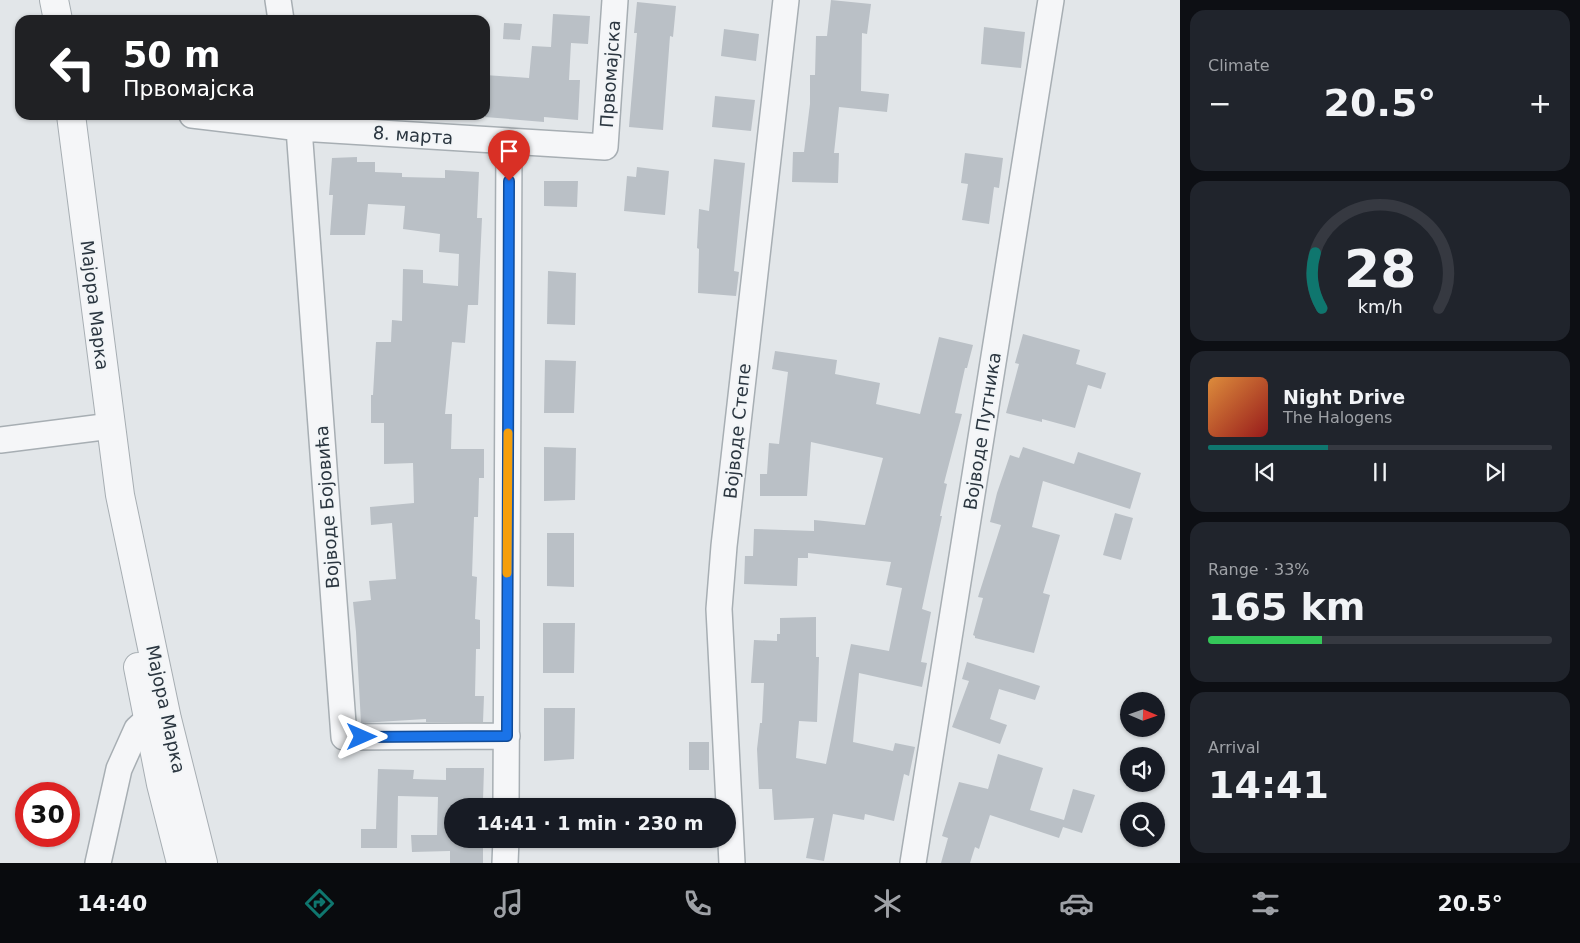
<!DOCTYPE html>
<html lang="en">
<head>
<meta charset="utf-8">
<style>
	body { margin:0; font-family:"DejaVu Sans",sans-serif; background:#20242c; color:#f1f3f6; height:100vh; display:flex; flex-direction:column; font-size:19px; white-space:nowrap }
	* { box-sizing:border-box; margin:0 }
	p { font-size:16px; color:#9ea1a6 }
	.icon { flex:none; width:28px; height:28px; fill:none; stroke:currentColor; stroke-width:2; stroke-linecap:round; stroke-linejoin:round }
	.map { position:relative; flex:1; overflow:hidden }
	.side { display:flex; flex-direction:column; gap:10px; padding:10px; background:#0d0f14; width:400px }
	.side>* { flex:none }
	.banner { position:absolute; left:15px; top:15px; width:475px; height:105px; border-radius:15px; box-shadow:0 1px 4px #0004; background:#202124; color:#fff; overflow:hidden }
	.needle { width:32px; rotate:92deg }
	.controls { position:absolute; left:1120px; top:692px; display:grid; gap:10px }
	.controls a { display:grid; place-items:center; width:45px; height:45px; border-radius:50%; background:#171b24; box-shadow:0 1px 4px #0004; font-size:25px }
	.speed { position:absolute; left:15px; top:782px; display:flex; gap:10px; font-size:25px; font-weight:700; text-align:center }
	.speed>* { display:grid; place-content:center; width:65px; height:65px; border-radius:50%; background:#171b24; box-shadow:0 1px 4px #0004; line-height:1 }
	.speed .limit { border:8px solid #d22; background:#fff; color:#111 }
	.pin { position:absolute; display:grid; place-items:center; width:42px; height:42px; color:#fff; margin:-51px -21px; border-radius:50% 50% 50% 0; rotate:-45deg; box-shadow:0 0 5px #0007 }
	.pin .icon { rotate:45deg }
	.me { position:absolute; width:55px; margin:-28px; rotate:90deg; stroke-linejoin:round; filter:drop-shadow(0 0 4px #0008) }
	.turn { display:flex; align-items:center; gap:18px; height:105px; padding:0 25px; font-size:22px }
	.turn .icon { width:65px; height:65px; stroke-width:2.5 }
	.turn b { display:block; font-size:35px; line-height:42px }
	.big { font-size:38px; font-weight:800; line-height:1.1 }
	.side .card { flex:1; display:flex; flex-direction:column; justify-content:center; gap:8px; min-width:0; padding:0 18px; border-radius:15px; background:#20242c }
	.side .dial { align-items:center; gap:0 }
	.dial svg { height:130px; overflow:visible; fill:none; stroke:#363941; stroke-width:7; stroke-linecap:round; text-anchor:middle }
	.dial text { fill:#f1f3f6; stroke:none }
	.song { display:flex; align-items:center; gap:15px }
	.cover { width:60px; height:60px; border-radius:8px; background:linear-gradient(135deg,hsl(30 70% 55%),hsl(0 70% 35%)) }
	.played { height:5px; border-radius:2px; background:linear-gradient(90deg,#0f766e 35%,#363941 35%) }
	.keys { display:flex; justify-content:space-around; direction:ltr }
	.heat { display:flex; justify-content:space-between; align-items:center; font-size:28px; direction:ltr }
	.charge { height:8px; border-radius:4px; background:linear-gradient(90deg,#34c759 33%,#363941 0) }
	.trip { position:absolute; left:444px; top:798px; width:292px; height:50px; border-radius:25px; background:#171b24; box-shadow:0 1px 4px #0004; font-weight:800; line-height:50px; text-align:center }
	.menu { display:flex; height:80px; justify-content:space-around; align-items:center; background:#090b0e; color:#9ea1a6 }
	.menu .icon { width:35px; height:35px }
	.menu .selected { color:#0f766e }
	.menu b { font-size:22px; color:#f1f3f6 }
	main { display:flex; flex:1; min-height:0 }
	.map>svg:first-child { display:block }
	.building { fill:#bac0c6 }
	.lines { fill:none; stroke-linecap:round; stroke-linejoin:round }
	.minor-casing { stroke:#a7aeb3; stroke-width:28 }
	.tertiary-casing { stroke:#a7aeb3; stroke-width:30 }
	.minor { stroke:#f5f6f8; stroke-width:25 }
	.tertiary { stroke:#f5f6f8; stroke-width:28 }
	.route-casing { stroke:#114b97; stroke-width:12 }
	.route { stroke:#1a73e8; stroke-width:9 }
	.slow { stroke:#f59e0b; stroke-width:9 }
	.labels { text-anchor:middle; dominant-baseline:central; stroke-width:4; stroke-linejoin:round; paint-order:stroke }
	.street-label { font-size:18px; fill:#2b3640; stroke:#f2f5f7 }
</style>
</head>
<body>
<main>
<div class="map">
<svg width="1180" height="863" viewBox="0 0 1180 863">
	<rect width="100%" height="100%" fill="#e2e6e9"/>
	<path class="building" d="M831 0 871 4 867 34 862 33 861 91 889 94 887 112 839 107 834 153H839L838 183 792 182 793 152H804L810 104V75H815L816 36H827Z
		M637 2 676 6 673 37 670 36 663 130 629 127 637 33H634Z
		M553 14 590 16 588 44 571 43 569 80H580L578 120 544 117V122L485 117V75L529 78 532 46 551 47Z
		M504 23 522 24 520 40 503 39Z
		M984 27 1025 32 1021 68 981 64Z
		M724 29 759 34 756 61 721 56Z
		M715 96 755 100 751 131 712 127Z
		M965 153 1003 158 999 188 994 187 989 224 962 220 968 184 961 183Z
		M357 157V162H375V172L402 173V177L445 178V170L479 172 477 218H482L478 305H468L465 343 452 342 445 414H452L451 449H484V478H479L478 517H474L472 576 477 577 475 619 480 620V649H476L475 696H484L483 722H426V719L361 723 356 632 353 602 371 600 369 581 396 579 392 523 371 525 370 507 414 503 413 463 384 464V423H371V395H373L376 342H391L392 320 402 321 403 269 423 270V283L458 286 459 254 439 252 440 234 403 229 405 206 368 204 365 235H330L333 195H329L332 158Z
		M714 159 745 163 734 271 739 272 736 296 698 293 699 249 697 248 699 209 709 211Z
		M637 167 669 171 665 215 624 211 627 176 636 177Z
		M544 181H578L577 207 544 206Z
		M548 271 576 273 575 325 547 324Z
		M1023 334 1080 350 1076 364 1106 373 1101 389 1088 385 1075 428 1042 419V422L1006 413 1019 364 1015 363Z
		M939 337 973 345 967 368H965L955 413 962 414 944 483 947 484 940 516H942L922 609 931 612 921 662 927 663 922 687 859 673 853 742 893 751 895 743 915 747 909 776 904 774 894 821 865 814 864 820 833 814 824 861 806 858 814 818 774 820 772 789H759L757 749 760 723H762L764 683H751L754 640 777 641V634H780V618L816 617V657H819L817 722 799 721 796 758 826 764 851 644 889 651 902 588 886 585 891 562 808 553V558H798L797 586 744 584 745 556H753L754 529 814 531V520L865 525 883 458 811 442 807 496H760V474H767L769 443 779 444 788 372 772 369 775 351 837 360 835 374 880 383 876 404 920 414Z
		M545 360 576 361 574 413H544Z
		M544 447 576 448 575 500 544 501Z
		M1023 447 1074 464 1078 452 1141 473 1130 509 1043 481 1032 527 1060 535 1043 593 1050 595 1034 653 975 638V636L973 635 983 598 978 597 1001 525 990 522 997 493 1010 455 1019 458Z
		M1115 513 1133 518 1121 560 1103 555Z
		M547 533H574V587L547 586Z
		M543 623H575L574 673H543Z
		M967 662 1040 686 1035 700 999 689 990 719 1007 725 1000 744 952 727 969 681 962 679Z
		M544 708H575L574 759 544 761Z
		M689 742H709V770H689Z
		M998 754 1043 768 1030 810 1064 820 1073 789 1095 795 1082 833 1063 827 1059 838 990 815 979 849 975 847 970 863H941L948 838 942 836 959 782 988 789Z
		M446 768H484L483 800 473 799V806H452V840L483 841V863H450V851L412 852 411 835H437L438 797 398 796 397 848H361V829H376L378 769 414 770 413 779 446 780Z"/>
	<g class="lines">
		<defs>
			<path id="minor" d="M278 0 281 20
				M192 115 300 128 605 147 615 0
				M298 115 344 737 507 736
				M0 440 111 426
				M506 806 509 141
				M98 863 119 769 137 729 147 720
				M505 863 506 839
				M732 863 719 609 724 546 786 0
				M913 863 1051 0"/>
			<path id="tertiary" d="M54 0 58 20
				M71 115 120 495 167 719 203 863
				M138 667 161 784 181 863"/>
		</defs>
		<use href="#minor" class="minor-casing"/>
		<use href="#tertiary" class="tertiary-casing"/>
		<use href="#minor" class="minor"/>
		<use href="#tertiary" class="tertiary"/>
	</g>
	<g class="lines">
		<defs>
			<path id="route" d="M362 737 507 736 509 181"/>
		</defs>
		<use href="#route" class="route-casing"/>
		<use href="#route" class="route"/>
		<path class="slow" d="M507 573 508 433"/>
	</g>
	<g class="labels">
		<g class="street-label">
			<text transform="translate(610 74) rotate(-86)">Првомајска</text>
			<text transform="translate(413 135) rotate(4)">8. марта</text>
			<text transform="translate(95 305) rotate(83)">Мајора Марка</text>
			<text transform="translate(737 431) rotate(-84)">Војводе Степе</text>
			<text transform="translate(982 431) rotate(-81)">Војводе Путника</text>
			<text transform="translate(327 507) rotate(-94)">Војводе Бојовића</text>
			<text transform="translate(166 709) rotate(78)">Мајора Марка</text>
		</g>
	</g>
</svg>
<div class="controls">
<a><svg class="needle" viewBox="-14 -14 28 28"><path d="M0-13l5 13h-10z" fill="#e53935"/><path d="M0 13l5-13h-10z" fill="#9ea1a6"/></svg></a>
<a><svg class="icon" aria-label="sound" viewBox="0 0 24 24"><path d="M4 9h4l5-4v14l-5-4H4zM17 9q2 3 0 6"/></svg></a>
<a><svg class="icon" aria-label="search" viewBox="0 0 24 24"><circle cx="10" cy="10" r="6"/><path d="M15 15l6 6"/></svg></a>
</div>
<div class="speed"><div class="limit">30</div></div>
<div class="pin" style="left:509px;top:181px;background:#d93025"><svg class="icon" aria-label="arrive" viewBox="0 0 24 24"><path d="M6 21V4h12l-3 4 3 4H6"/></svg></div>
<svg class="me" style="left:362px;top:737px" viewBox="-20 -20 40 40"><path d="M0-17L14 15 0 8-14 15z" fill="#1a73e8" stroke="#fff" stroke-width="4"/></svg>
<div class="trip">14:41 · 1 min · 230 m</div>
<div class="banner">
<div class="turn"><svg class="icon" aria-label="left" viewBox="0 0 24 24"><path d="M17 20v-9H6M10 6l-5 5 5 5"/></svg><div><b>50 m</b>Првомајска</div></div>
</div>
</div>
<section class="side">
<div class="card"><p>Climate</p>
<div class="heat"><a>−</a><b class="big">20.5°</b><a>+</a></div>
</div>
<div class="card dial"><svg viewBox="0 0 100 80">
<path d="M14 69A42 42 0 1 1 86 69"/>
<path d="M14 69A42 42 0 0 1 10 35" stroke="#0f766e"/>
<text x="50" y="56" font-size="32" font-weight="700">28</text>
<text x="50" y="72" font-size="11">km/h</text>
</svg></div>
<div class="card">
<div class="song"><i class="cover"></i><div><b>Night Drive</b><p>The Halogens</p></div></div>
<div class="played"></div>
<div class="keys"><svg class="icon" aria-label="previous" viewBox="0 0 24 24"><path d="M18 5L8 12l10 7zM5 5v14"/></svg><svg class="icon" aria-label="pause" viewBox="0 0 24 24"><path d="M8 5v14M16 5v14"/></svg><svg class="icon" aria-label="next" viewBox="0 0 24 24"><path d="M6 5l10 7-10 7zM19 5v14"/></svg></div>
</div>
<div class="card"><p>Range · 33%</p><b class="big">165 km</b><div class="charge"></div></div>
<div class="card"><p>Arrival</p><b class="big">14:41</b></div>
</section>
</main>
<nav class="menu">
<b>14:40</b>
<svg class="icon selected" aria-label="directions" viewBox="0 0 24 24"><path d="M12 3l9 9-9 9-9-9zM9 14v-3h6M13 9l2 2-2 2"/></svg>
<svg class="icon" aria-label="music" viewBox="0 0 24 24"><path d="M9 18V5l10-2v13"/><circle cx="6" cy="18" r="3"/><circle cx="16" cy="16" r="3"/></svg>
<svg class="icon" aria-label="phone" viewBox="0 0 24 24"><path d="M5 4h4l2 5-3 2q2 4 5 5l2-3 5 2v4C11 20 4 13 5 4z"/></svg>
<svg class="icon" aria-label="climate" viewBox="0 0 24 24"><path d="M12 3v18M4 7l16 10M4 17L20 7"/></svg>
<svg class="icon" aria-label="car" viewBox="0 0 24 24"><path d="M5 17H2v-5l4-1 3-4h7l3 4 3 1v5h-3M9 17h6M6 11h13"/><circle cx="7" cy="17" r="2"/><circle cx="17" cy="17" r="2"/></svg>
<svg class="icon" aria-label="filters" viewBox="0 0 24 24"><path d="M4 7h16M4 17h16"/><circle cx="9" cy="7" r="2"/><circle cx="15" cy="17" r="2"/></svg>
<b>20.5°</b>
</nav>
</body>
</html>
